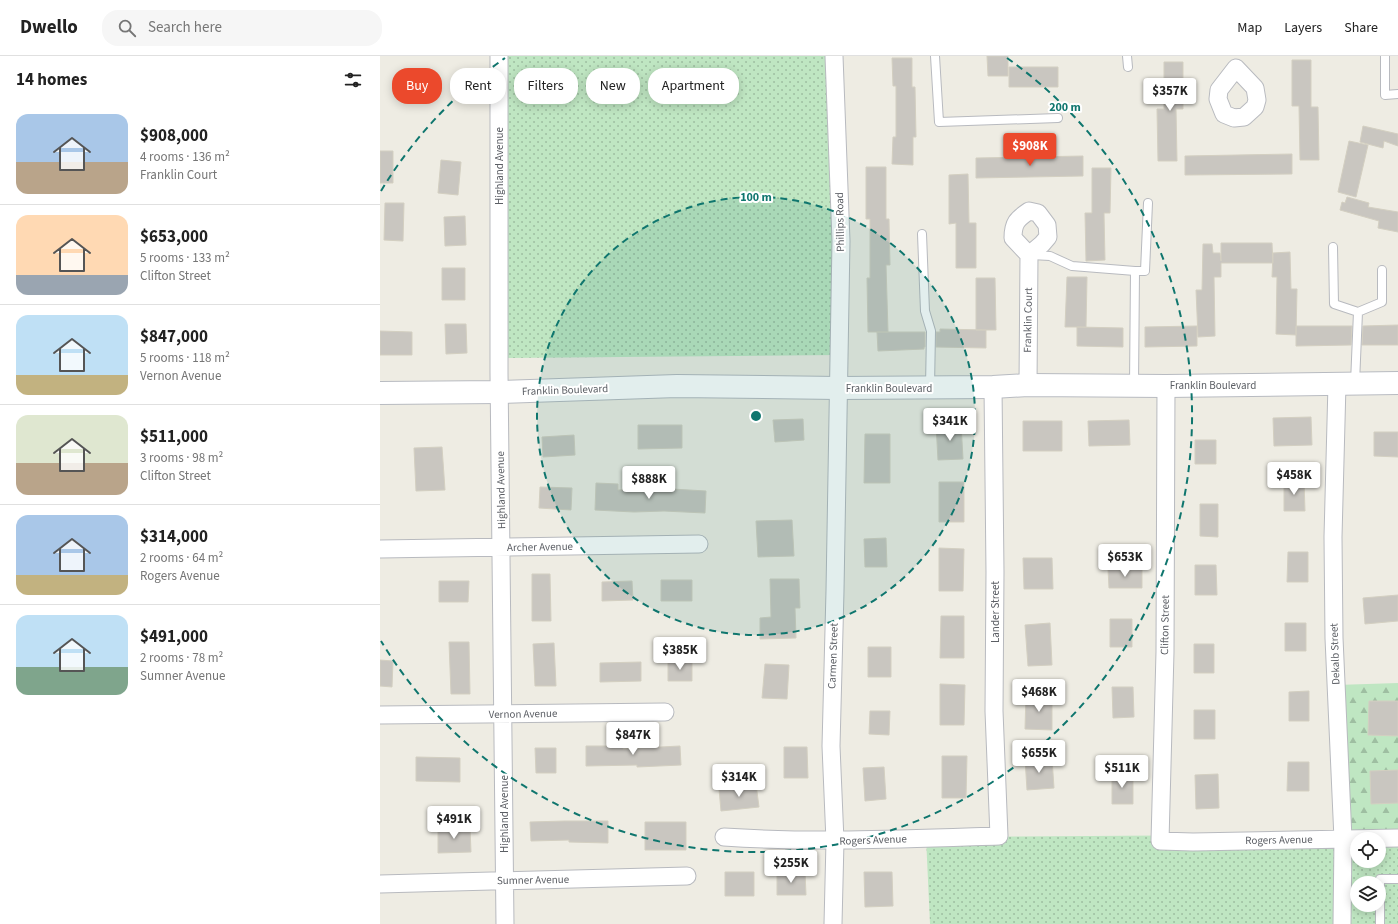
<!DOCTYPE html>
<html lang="en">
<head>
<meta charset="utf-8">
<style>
  :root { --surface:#fff; --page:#f6f6f6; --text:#222; --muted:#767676; --line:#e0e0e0; --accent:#eb492c }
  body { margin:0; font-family:"Source Sans 3",sans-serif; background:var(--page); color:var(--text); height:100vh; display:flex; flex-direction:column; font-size:15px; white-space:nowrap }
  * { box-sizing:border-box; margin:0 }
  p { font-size:13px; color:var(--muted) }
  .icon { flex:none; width:22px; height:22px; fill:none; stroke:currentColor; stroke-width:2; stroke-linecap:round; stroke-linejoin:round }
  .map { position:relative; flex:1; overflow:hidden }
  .details { display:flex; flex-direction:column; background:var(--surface); width:380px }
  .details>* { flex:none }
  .banner { position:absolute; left:12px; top:12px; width:380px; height:36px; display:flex; gap:8px }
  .fabs { position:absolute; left:970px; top:776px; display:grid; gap:8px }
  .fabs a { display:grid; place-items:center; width:36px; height:36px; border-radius:50%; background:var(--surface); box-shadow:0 2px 10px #0003; font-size:20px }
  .price { position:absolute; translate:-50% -34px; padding:0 9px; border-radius:4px; background:#fff; color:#222; font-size:13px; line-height:26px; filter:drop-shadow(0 1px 2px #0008) }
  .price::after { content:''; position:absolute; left:50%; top:24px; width:12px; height:9px; margin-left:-6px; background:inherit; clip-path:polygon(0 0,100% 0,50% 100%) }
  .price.selected { background:var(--accent); color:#fff }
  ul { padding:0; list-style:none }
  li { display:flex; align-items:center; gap:12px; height:100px; padding:0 16px }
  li+li { border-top:1px solid var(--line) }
  li span { display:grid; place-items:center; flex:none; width:112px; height:80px; border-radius:12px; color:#555 }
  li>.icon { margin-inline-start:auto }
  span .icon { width:48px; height:48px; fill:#fffc; stroke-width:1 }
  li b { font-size:17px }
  h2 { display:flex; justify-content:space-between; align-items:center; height:48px; padding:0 16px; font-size:17px }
  .pill { padding:0 14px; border-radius:16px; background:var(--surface); box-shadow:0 2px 10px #0003; font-size:14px; line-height:36px }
  .pill.selected { background:var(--accent); color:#fff }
  header { display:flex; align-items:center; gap:24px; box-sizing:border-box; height:56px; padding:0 20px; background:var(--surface); border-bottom:1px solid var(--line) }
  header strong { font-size:19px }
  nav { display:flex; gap:22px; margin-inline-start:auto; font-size:14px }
  .search { width:280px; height:36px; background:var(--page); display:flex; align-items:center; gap:10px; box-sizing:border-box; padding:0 14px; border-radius:16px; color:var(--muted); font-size:15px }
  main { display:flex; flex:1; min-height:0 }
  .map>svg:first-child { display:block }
  .forest { fill:url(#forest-firs) }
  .park { fill:url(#park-dots); fill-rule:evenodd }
  .building { fill:#c9c6c0; stroke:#d3cfc1 }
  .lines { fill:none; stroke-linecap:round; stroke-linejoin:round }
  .lane-casing { stroke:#b8babf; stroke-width:10 }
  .street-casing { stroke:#b8babf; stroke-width:19 }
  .secondary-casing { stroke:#b8bbc1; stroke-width:24 }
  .lane { stroke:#fff; stroke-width:8 }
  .street { stroke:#fff; stroke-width:17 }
  .secondary { stroke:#fff; stroke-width:22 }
  .ring { fill:none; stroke:#0f766e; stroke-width:2; stroke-dasharray:7 5 }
  .labels { text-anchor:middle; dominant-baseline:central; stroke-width:4; stroke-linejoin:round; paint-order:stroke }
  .street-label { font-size:11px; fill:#5b5e64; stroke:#fff }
  .centre { fill:#0f766e; stroke:#fff; stroke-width:2 }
  .ring-label { font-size:12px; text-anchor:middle; font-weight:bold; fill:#0f766e; stroke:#fff; stroke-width:4; stroke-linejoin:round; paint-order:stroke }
</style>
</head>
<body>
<header>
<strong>Dwello</strong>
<div class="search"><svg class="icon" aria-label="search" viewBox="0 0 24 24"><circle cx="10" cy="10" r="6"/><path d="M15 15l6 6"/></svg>Search here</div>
<nav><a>Map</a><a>Layers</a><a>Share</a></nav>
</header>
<main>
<section class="details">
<h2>14 homes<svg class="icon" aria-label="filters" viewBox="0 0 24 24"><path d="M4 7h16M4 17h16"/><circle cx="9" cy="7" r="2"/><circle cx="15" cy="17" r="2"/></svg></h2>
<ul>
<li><span style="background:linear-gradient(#a9c7e8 60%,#b9a48a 0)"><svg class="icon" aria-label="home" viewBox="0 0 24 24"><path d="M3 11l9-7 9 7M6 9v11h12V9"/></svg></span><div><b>$908,000</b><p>4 rooms · 136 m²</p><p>Franklin Court</p></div></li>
<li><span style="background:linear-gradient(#ffd9b3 75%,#9aa5b1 0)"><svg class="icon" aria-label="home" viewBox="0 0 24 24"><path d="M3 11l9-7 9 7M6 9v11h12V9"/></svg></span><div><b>$653,000</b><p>5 rooms · 133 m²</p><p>Clifton Street</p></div></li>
<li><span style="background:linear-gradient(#bfe0f5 75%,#c2b280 0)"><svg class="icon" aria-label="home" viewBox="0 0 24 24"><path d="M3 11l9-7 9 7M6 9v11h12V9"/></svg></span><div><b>$847,000</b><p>5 rooms · 118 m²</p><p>Vernon Avenue</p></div></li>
<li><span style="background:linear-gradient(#dfe7d0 60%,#b9a48a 0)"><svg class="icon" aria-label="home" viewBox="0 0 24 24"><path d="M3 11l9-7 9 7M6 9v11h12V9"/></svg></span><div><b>$511,000</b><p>3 rooms · 98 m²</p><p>Clifton Street</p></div></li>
<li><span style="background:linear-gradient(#a9c7e8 75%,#c2b280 0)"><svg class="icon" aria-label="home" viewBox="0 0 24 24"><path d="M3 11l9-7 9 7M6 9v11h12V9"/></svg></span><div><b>$314,000</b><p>2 rooms · 64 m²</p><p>Rogers Avenue</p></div></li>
<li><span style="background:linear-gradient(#bfe0f5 65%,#7fa58c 0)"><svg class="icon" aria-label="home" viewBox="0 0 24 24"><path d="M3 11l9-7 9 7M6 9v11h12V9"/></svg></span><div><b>$491,000</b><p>2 rooms · 78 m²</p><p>Sumner Avenue</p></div></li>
</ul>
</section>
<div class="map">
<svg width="1018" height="868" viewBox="0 0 1018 868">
  <defs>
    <pattern id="forest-firs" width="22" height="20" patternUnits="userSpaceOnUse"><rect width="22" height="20" fill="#bfe6c2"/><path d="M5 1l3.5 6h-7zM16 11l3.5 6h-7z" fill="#9ebea1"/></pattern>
    <pattern id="park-dots" width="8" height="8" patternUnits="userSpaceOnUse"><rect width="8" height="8" fill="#bfe6c2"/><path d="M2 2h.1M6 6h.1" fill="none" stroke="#9ebea1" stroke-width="1.8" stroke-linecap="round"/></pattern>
  </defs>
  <rect width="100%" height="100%" fill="#eeece3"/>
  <path class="forest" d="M 1018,627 L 1018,778 L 954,778 L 956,629 Z"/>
  <path class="park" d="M 120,0 L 459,0 L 457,299 L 124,302 Z
    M 1018,778 L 1018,868 L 550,868 L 546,781 ZM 977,783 L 999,783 L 999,805 L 977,805 ZM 977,827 L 999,827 L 999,849 L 977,849 Z"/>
  <path class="building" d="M 607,0 L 628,0 L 628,20 L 608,20 Z
    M 512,2 L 532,2 L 532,31 L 535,31 L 536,81 L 533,81 L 533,109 L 512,108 L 513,81 L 516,81 L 516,30 L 513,30 Z
    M 912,4 L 931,4 L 931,51 L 938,51 L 939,104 L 920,104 L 919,50 L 912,50 Z
    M 784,6 L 803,6 L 803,53 L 796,53 L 797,105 L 778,105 L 777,53 L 784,53 Z
    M 629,11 L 678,11 L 678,31 L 629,31 Z
    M 983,70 L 1018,78 L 1018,90 L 1004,85 L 1003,92 L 980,86 Z
    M 969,85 L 988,89 L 976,141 L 958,136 Z
    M 0,95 L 13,95 L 13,127 L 0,127 Z
    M 912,98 L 912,118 L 805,119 L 805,100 Z
    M 703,100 L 703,120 L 596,122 L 596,102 Z
    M 61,104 L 81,106 L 78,139 L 58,137 Z
    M 486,111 L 506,111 L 506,163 L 509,163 L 510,209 L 506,209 L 508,276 L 488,276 L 487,222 L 490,222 L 490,163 L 486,163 Z
    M 712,112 L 731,112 L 730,157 L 724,157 L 725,204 L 706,205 L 705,157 L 712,157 Z
    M 588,118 L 589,167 L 596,167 L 596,212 L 576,212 L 576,167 L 569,168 L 569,119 Z
    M 967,141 L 989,147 L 988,151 L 1018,156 L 1018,176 L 998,172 L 999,165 L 960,154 L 962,146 L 965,147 Z
    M 5,147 L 24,147 L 23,185 L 4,184 Z
    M 85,160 L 86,189 L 65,190 L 64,161 Z
    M 841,187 L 892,187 L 893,207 L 841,207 L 841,221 L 834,221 L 835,280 L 818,281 L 816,234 L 822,234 L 823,188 L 832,188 L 833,197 L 840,197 L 841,205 Z
    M 910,196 L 911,233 L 917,233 L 916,279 L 896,278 L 897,221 L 892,221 L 893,197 Z
    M 62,212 L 85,212 L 85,244 L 62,244 Z
    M 687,221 L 707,221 L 706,271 L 685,271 Z
    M 596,222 L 615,222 L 616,274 L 596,274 Z
    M 65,268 L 86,268 L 87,297 L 66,298 Z
    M 1018,269 L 1018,289 L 982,289 L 983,270 Z
    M 817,270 L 817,290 L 765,291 L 765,271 Z
    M 916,270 L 972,270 L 971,289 L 916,290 Z
    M 697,271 L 743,272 L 743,291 L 697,290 Z
    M 560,273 L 606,274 L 606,292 L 556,291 L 556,276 L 560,276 Z
    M 0,275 L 32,276 L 32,299 L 0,299 Z
    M 497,276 L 545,276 L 545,291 L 544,291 L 544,293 L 498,295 Z
    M 931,361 L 932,389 L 894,390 L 893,362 Z
    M 423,363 L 424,384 L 395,386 L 393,364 Z
    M 749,364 L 750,389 L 709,390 L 708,365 Z
    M 643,365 L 682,365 L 682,395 L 643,395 Z
    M 581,367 L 583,403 L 558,404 L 556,368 Z
    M 258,369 L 302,369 L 302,392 L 258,393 Z
    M 994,376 L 1018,376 L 1018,401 L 994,400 Z
    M 485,378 L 510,378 L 510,427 L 484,427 Z
    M 194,379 L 195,399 L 163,401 L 162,381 Z
    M 815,384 L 836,384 L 836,408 L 815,408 Z
    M 62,391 L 65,434 L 36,435 L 34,392 Z
    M 904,425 L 924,425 L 925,455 L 904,455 Z
    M 559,426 L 584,426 L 584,466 L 559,466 Z
    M 216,427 L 238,428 L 238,434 L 292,433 L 326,435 L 325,457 L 284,455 L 254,456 L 215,454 Z
    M 160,431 L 192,432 L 191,454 L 159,452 Z
    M 820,448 L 838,448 L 838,481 L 820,480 Z
    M 412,464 L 414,500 L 378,501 L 376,465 Z
    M 506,482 L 507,511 L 485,511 L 484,483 Z
    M 559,492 L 584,493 L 583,535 L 559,535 Z
    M 908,496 L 928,496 L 928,526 L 907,526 Z
    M 643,502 L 672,502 L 673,533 L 644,533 Z
    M 815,509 L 836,509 L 837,539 L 815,539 Z
    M 728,513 L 762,513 L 762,532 L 729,532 Z
    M 152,518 L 170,518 L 171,565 L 152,565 Z
    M 390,523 L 419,523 L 420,552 L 415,552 L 416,582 L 380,583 L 380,562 L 391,561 Z
    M 281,524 L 312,524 L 312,545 L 281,545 Z
    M 59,525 L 89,525 L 88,546 L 59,546 Z
    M 252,525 L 253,544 L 222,545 L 222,526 Z
    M 1018,539 L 1018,565 L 985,568 L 983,542 Z
    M 561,560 L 584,560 L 584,602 L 560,602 Z
    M 730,563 L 752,563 L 752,591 L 730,591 Z
    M 670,567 L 672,609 L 648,610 L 645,569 Z
    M 905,567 L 926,567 L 926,595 L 905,595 Z
    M 69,586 L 89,586 L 90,638 L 71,638 Z
    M 174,587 L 176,630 L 155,630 L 153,588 Z
    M 814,588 L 834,588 L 834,617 L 814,617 Z
    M 488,591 L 511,591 L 511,621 L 488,621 Z
    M 0,604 L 13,605 L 12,631 L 0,630 Z
    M 288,605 L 312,605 L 312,625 L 288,625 Z
    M 261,606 L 261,625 L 220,626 L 220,607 Z
    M 385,608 L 409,609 L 407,643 L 382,642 Z
    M 560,628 L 585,629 L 584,669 L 560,669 Z
    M 732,631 L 753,631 L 754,661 L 733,662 Z
    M 929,635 L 929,665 L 909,665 L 909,636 Z
    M 646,639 L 672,640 L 672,674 L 645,673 Z
    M 989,645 L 1018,645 L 1018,680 L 988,679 Z
    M 814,654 L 835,654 L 835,683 L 814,683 Z
    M 490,655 L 510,655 L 509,679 L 489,678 Z
    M 206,690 L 243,690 L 243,693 L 300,690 L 301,709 L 257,711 L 257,709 L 206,710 Z
    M 404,691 L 427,691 L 428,722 L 404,722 Z
    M 155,692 L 176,692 L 176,717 L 156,717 Z
    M 562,700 L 587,700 L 586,742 L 562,742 Z
    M 36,701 L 80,702 L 80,726 L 36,725 Z
    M 672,702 L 674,732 L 647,734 L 645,703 Z
    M 908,706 L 929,706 L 929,735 L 907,735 Z
    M 504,711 L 506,743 L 485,745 L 483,712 Z
    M 1018,714 L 1018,747 L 991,748 L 990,715 Z
    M 732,717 L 753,718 L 753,748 L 732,748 Z
    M 838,718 L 839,752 L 816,753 L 815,719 Z
    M 376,728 L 379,751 L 341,755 L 339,733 Z
    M 185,765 L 228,765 L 228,787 L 189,786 L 189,784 L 151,785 L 150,766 Z
    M 265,766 L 306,766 L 306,794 L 265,794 Z
    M 58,772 L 90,772 L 91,796 L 58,797 Z
    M 345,816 L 374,816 L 374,840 L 345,840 Z
    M 397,816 L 425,816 L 426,839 L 397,839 Z
    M 484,816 L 512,816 L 513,850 L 485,851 Z"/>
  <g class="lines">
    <g class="lane-casing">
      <path id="lane" d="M 555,0 L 559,66 L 678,62
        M 747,0 L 748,11
        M 1005,0 L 1005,39 L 1018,38
        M 542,178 L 545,255 L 551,275 L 550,331
        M 953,191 L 954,248 L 978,256 L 975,327
        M 651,199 L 670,200 L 692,210 L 755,215 L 754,329
        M 755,215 L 765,215 L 768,147
        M 978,256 L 1002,246 L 1002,214
        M 1000,868 L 1000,823 L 1018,823"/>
    </g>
    <g class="street-casing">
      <path id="street" d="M 119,0 L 119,317 L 125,868
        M 856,12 L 875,32 L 877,44 L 875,51 L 864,61 L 854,62 L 844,58 L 838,43 L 839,34 Z
        M 649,155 L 658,157 L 667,169 L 668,181 L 662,188 L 649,199 L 633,182 C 633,167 637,163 649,155 Z
        M 957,328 L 953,481 L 954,582 L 963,783 L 962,868
        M 648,329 L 649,199
        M 786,330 L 785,596 L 780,785 L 813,786 L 1018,782
        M 0,493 L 319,488
        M 0,659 L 285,656
        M 344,781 C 436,787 527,783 619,780 L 614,655 L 615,516 L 613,331
        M 0,828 L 307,820
        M 453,868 L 455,785 L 451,690 L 455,535 L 461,185 L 454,0"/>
    </g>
    <g class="secondary-casing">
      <path id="secondary" d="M 0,337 L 120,336 L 297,330 L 458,332 L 613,331 L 648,329 L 786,330 L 1018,327"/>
    </g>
    <use href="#lane" class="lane"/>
    <use href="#street" class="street"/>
    <use href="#secondary" class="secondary"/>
  </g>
  <circle cx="376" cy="360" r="219" fill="#0f766e" fill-opacity=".12"/>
  <g class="ring">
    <circle cx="376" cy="360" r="219"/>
    <path d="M1 135A437 437 0 0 1 125 2M627 2A437 437 0 1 1 1 585"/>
  </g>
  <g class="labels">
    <g class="street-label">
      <text transform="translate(119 110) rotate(-90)">Highland Avenue</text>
      <text transform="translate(460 166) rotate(-91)">Phillips Road</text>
      <text transform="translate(648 264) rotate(-89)">Franklin Court</text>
      <text x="833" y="329">Franklin Boulevard</text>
      <text x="509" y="332">Franklin Boulevard</text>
      <text transform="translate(185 334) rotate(-2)">Franklin Boulevard</text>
      <text transform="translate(121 434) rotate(-91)">Highland Avenue</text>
      <text transform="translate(160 491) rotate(-1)">Archer Avenue</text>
      <text transform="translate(615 556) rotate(-90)">Lander Street</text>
      <text transform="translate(785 569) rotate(-89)">Clifton Street</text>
      <text transform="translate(955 598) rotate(-92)">Dekalb Street</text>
      <text transform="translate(453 600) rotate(-88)">Carmen Street</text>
      <text transform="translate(143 658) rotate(-1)">Vernon Avenue</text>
      <text transform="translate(124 758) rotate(-90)">Highland Avenue</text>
      <text transform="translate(493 784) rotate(-2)">Rogers Avenue</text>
      <text transform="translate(899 784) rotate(-1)">Rogers Avenue</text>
      <text transform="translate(153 824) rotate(-1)">Sumner Avenue</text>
    </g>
  </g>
  <circle cx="376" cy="360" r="6" class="centre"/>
  <g class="ring-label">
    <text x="685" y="55">200 m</text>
    <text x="376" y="145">100 m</text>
  </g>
</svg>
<div class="fabs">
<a><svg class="icon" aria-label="locate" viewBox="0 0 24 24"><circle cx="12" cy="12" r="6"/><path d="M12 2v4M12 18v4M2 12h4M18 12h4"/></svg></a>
<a><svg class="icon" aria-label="layers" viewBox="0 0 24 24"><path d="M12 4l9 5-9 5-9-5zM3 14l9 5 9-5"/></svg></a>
</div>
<b class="price" style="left:790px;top:56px">$357K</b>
<b class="price selected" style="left:650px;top:111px">$908K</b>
<b class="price" style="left:570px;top:386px">$341K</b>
<b class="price" style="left:914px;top:440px">$458K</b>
<b class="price" style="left:269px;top:444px">$888K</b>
<b class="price" style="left:745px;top:522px">$653K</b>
<b class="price" style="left:300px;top:615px">$385K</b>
<b class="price" style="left:659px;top:657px">$468K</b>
<b class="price" style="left:253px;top:700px">$847K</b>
<b class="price" style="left:659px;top:718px">$655K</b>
<b class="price" style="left:742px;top:733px">$511K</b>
<b class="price" style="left:359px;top:742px">$314K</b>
<b class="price" style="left:74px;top:784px">$491K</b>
<b class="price" style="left:411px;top:828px">$255K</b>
<div class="banner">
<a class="pill selected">Buy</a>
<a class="pill">Rent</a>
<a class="pill">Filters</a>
<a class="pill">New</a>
<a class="pill">Apartment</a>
</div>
</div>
</main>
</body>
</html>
